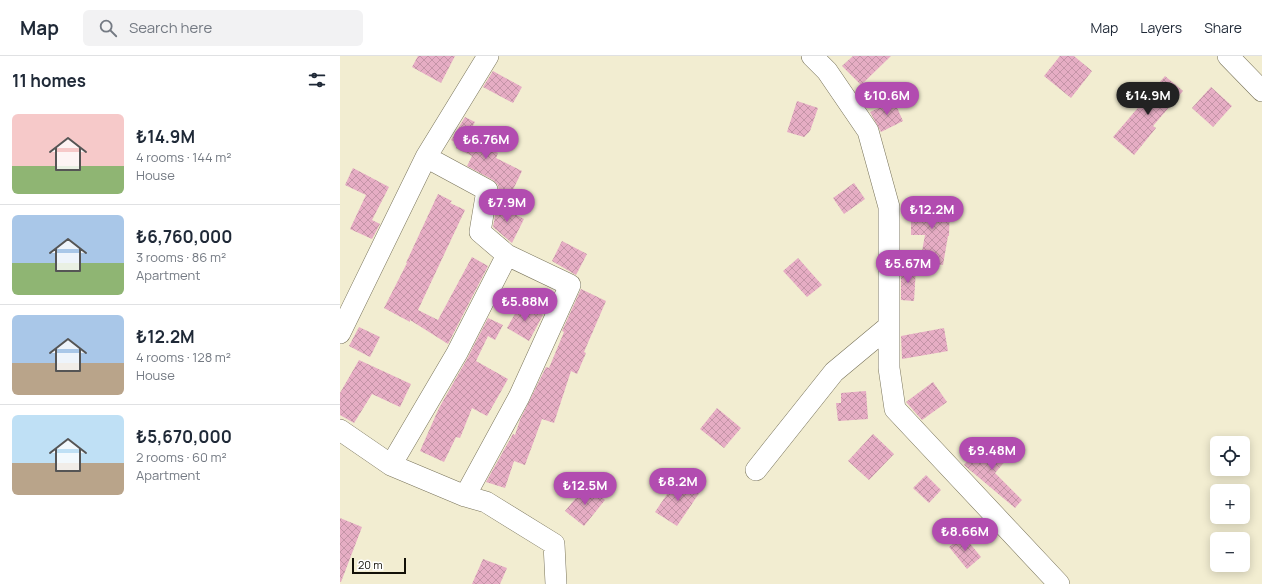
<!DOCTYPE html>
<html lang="en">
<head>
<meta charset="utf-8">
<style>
  :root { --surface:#fff; --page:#f2f2f3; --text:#1f2937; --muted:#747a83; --line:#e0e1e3; --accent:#b24cb0 }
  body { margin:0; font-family:Manrope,sans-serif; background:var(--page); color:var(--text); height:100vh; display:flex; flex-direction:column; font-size:15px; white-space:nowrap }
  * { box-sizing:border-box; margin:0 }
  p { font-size:13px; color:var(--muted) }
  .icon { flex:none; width:22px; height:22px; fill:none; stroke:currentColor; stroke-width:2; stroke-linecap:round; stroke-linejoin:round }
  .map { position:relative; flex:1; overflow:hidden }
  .side { display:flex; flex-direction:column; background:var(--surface); width:340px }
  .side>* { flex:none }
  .tools { position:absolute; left:870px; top:380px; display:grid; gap:8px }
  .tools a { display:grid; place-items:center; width:40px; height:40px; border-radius:6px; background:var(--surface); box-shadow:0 2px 10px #0003; font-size:20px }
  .scale { position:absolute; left:12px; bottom:10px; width:54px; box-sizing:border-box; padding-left:4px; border:2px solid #121007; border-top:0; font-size:11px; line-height:14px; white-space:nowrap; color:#121007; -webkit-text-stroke:3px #fff; paint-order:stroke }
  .price { position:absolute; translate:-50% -34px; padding:0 9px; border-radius:14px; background:var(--accent); color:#fff; font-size:13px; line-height:26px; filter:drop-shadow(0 1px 2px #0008) }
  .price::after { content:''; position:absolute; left:50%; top:24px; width:12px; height:9px; margin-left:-6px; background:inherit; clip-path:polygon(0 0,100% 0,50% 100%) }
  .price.on { background:#222; color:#fff }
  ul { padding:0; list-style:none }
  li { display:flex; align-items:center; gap:12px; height:100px; padding:0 12px }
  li+li { border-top:1px solid var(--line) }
  li span { display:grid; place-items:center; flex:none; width:112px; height:80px; border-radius:6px; color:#555 }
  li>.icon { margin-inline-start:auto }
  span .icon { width:48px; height:48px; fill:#fffc; stroke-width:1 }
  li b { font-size:17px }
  h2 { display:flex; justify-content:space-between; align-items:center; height:48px; padding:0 12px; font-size:17px }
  header { display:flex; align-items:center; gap:24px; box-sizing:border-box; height:56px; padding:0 20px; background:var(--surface); border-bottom:1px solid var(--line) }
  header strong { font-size:19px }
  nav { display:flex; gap:22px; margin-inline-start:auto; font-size:14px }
  .search { width:280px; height:36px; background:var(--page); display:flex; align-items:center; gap:10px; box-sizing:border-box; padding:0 14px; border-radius:6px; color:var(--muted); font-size:15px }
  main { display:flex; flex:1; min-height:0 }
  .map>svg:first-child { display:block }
  .building { fill:url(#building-cross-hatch) }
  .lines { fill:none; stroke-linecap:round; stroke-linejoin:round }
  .minor-casing { stroke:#78735a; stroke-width:22 }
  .minor { stroke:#fff; stroke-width:21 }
</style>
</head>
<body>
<header>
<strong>Map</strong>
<div class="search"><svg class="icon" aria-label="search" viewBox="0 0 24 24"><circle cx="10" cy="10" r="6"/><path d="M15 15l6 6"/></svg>Search here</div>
<nav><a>Map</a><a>Layers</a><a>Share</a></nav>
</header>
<main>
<section class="side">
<h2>11 homes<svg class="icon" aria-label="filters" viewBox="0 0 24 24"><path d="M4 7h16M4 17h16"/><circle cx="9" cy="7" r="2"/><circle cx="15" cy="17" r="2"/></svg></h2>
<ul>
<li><span style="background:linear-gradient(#f6c9c9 65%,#8fb573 0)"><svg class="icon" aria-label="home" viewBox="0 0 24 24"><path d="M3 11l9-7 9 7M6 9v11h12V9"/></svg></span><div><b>₺14.9M</b><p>4 rooms · 144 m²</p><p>House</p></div></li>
<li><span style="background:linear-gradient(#a9c7e8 60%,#8fb573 0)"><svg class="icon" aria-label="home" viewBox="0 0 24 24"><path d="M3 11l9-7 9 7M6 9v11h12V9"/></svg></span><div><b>₺6,760,000</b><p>3 rooms · 86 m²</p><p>Apartment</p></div></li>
<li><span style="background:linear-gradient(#a9c7e8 60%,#b9a48a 0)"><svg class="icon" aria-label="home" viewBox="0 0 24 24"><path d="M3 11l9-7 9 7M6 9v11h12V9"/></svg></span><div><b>₺12.2M</b><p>4 rooms · 128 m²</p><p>House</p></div></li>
<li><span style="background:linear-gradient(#bfe0f5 60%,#b9a48a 0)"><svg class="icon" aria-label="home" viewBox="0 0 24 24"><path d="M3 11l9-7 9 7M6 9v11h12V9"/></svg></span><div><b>₺5,670,000</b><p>2 rooms · 60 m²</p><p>Apartment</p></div></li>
</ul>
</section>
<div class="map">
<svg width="922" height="528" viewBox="0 0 922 528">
  <defs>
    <pattern id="building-cross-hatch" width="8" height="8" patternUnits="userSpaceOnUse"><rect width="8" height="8" fill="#e6adc4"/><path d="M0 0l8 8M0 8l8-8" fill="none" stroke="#c494a7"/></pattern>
  </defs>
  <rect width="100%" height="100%" fill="#f2edd1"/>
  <path class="building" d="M 78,0 L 115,0 L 101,27 L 72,11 Z
    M 513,0 L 551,0 L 521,29 L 502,10 Z
    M 720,0 L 734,0 L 752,15 L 731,42 L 704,20 Z
    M 153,15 L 182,31 L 173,47 L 143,31 Z
    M 825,20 L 843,35 L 813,70 L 816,72 L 794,99 L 773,81 Z
    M 871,31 L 892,50 L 873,71 L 852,52 Z
    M 457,45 L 478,52 L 470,75 L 464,81 L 447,76 Z
    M 554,45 L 563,65 L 541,76 L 530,56 Z
    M 125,61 L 135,66 L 126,82 L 158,97 L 156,102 L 182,115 L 169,142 L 159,137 L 158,129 L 153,124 L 127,110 L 132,100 L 116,92 L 118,88 L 111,84 Z
    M 13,112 L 49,131 L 32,164 L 40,168 L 32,183 L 10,173 L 26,139 L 5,129 Z
    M 514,127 L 525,143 L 504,158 L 493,142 Z
    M 98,138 L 112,145 L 110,147 L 125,154 L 78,254 L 98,264 L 132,201 L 148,210 L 108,288 L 70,264 L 70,266 L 44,252 L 67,207 L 66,207 Z
    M 571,148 L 610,148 L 609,180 L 608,180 L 603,209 L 580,206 L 585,179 L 571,179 Z
    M 157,149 L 184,163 L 172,187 L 153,171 Z
    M 222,185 L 247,198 L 236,219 L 212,205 Z
    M 458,202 L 482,229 L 467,241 L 443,215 Z
    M 561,212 L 576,212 L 574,245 L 561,244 Z
    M 241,233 L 266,245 L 244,296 L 246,297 L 237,318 L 231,315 L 214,367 L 202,363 L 185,409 L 174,405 L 165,432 L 146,426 L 173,378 L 175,379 L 180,364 L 206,311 L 209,312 L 224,276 L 222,275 Z
    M 181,247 L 203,259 L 189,285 L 167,272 Z
    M 148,262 L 163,269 L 155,284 L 148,280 L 136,305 L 168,323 L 147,360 L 132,352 L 120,382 L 116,381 L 104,406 L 80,395 L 99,352 L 127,303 Z
    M 19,271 L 40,281 L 30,301 L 9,290 Z
    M 604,272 L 608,295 L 562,303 L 561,280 Z
    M 19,304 L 71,328 L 60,351 L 32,338 L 14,367 L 0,359 L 0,337 Z
    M 593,326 L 607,346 L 582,364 L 566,346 Z
    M 526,335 L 528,363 L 498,365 L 496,347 L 501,347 L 501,337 Z
    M 377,352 L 401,372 L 384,392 L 360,373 Z
    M 533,378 L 554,398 L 529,424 L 508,405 Z
    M 645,384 L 667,403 L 655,417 L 682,444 L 675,452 L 624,409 Z
    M 586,419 L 601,434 L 589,447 L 573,432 Z
    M 338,422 L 360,436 L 337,470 L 315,456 Z
    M 247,429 L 265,444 L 244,470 L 225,455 Z
    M 0,462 L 22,471 L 1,526 L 0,526 Z
    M 623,479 L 641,501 L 627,513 L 609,491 Z
    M 143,503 L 167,512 L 160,528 L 132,528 Z"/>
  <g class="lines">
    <g class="minor-casing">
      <path id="minor" d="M 472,0 L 487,15 L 528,75 L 549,151 L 549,312 L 555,353 L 719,528
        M 888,0 L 922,35
        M 86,101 L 147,134 L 140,176 L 167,199
        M 0,277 L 86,101 L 148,0
        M 0,374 L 51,409 L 125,440 L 146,446 L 214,488 L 216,528
        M 51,409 L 117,297 L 167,199 L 230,229 L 179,341 L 125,440
        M 416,414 L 494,316 L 548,271"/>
    </g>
    <use href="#minor" class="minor"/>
  </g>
</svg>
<div class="tools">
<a><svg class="icon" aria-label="locate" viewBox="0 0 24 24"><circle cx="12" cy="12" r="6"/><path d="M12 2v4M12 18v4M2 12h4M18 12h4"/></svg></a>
<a>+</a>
<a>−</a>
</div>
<div class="scale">20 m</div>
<b class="price" style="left:547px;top:60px">₺10.6M</b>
<b class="price on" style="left:808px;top:60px">₺14.9M</b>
<b class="price" style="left:146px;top:104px">₺6.76M</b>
<b class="price" style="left:167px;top:167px">₺7.9M</b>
<b class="price" style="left:592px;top:174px">₺12.2M</b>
<b class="price" style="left:568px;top:228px">₺5.67M</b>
<b class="price" style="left:185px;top:266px">₺5.88M</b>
<b class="price" style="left:652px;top:415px">₺9.48M</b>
<b class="price" style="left:338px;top:446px">₺8.2M</b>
<b class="price" style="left:245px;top:450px">₺12.5M</b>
<b class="price" style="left:625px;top:496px">₺8.66M</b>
</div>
</main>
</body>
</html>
